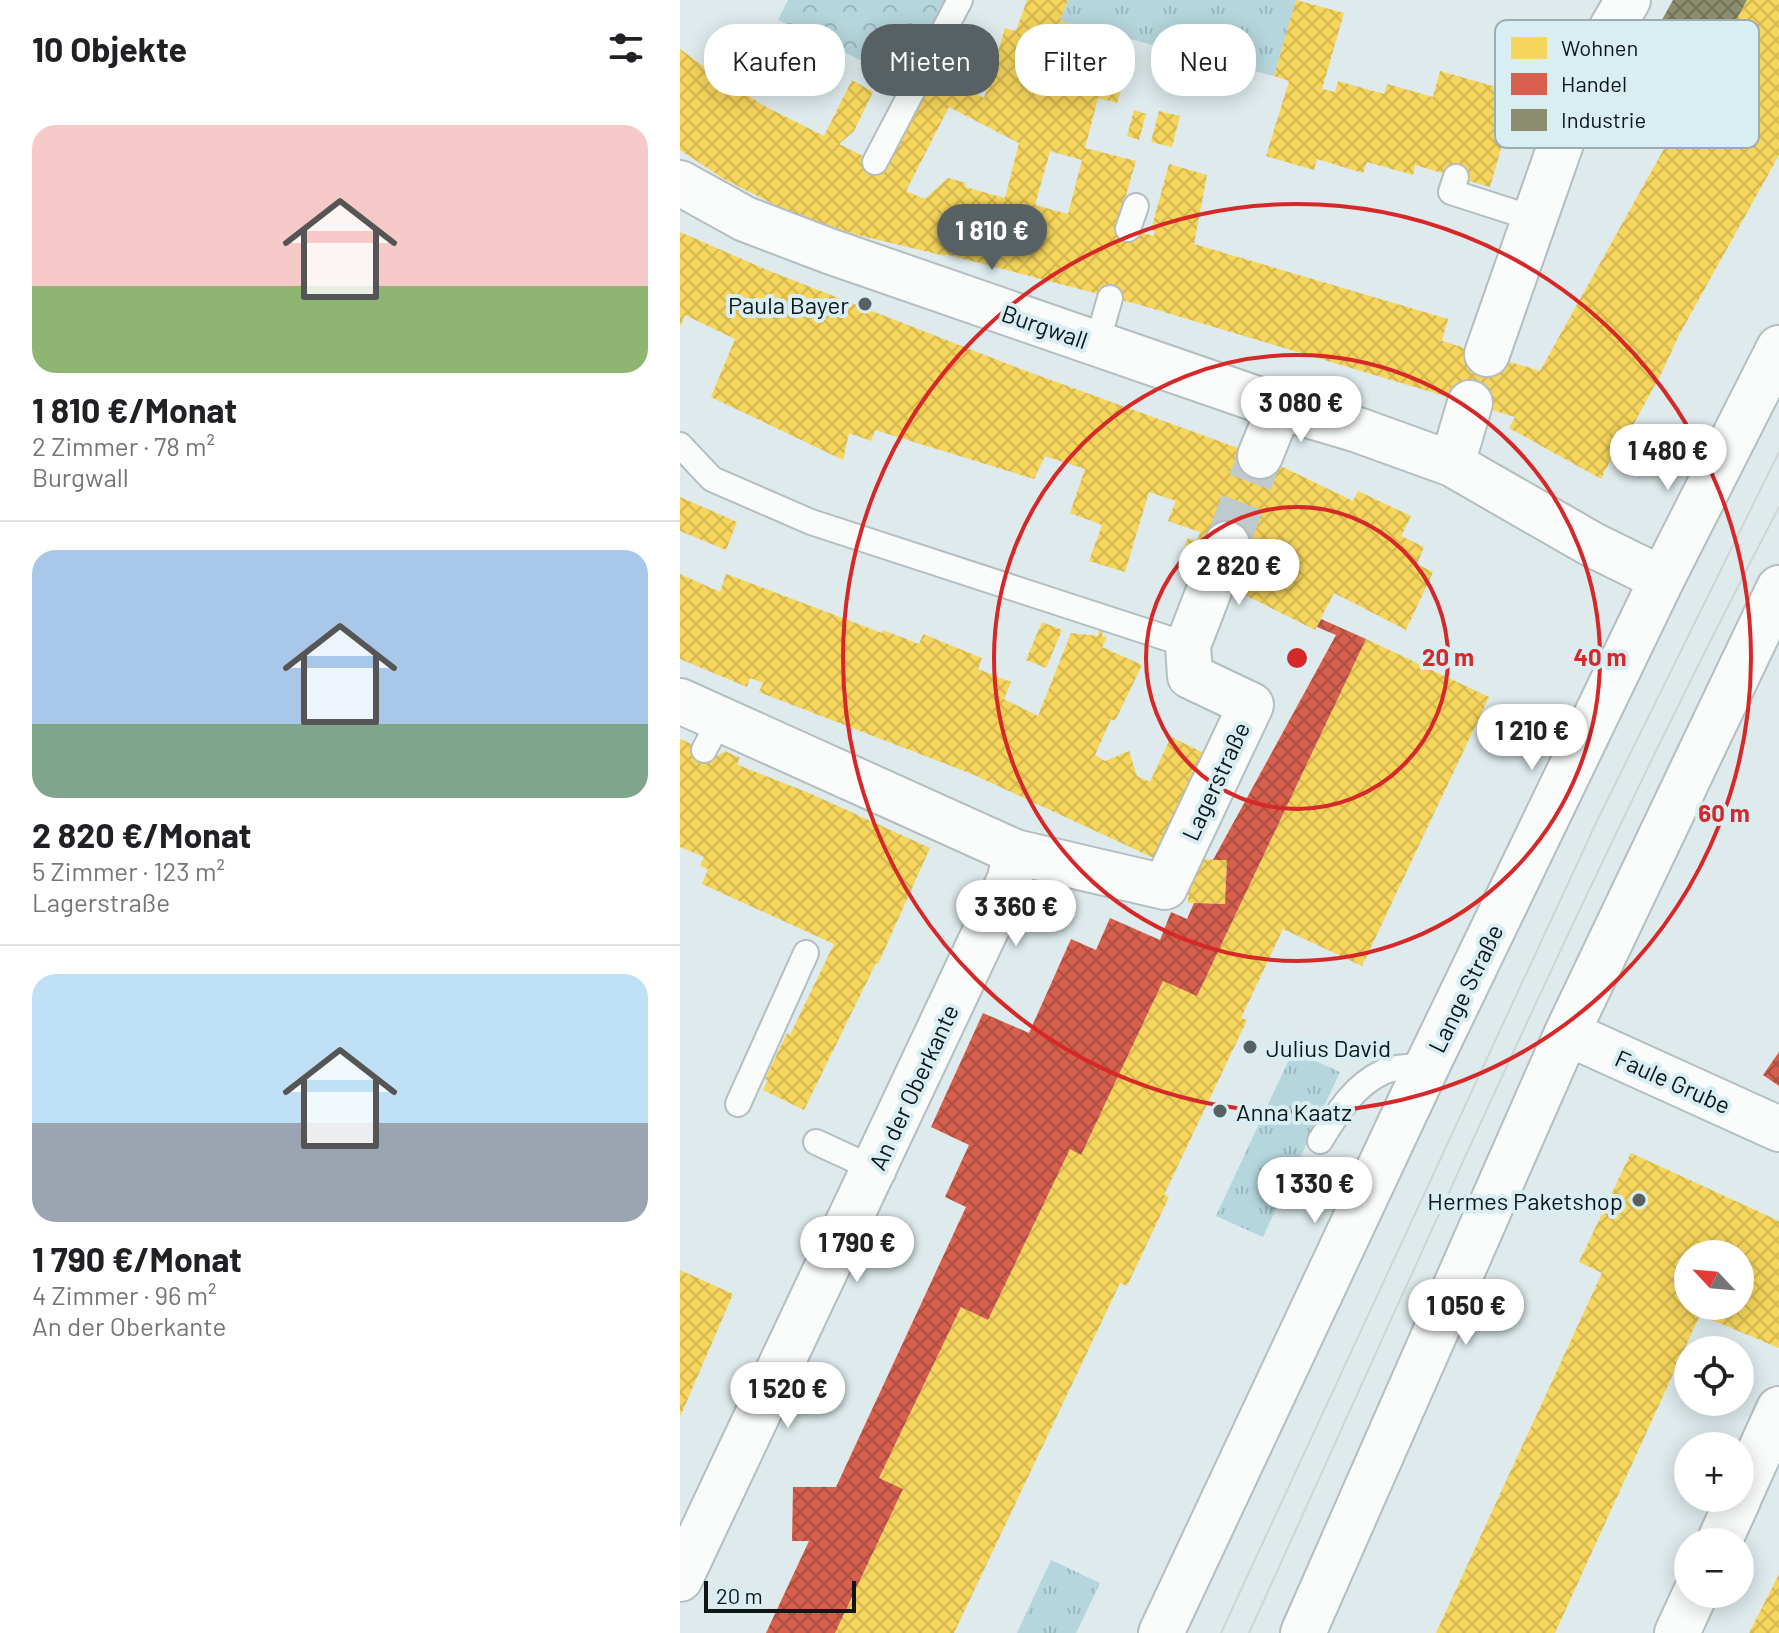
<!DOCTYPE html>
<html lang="de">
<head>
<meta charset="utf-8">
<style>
  :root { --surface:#fff; --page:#f2f2f2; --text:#202124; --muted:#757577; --line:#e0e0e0; --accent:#576062 }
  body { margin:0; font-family:Barlow,sans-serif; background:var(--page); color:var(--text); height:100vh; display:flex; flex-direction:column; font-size:30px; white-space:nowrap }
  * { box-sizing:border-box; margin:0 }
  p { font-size:26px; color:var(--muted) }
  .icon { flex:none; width:44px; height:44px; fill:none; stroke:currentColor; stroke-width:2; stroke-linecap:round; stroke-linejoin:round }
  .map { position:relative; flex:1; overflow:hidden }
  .drawer { display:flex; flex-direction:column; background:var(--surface); width:680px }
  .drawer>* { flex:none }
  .banner { position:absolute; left:24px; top:24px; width:760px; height:72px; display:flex; gap:16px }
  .needle { width:52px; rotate:296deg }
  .tools { position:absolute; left:994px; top:1240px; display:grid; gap:16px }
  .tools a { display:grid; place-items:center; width:80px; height:80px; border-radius:50%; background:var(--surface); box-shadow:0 4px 20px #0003; font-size:40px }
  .scale { position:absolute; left:24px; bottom:20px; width:152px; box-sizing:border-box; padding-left:8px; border:4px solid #0e1618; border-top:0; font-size:22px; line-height:28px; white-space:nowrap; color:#0e1618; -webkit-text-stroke:6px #d8eef2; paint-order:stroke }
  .price { position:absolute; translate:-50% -68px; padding:0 18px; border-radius:28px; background:#fff; color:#222; font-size:26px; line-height:52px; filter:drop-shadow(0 2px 4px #0008) }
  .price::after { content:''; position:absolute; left:50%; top:48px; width:24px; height:18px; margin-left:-12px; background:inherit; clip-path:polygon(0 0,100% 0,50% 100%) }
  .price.on { background:var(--accent); color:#fff }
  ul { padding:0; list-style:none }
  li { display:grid; align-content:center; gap:16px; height:424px; padding:0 32px }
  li+li { border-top:2px solid var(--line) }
  li span { display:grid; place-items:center; height:248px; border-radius:24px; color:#555 }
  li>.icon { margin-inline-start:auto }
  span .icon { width:144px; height:144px; fill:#fffc; stroke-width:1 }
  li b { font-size:34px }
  h2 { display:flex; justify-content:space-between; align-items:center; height:96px; padding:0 32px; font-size:34px }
  .tag { padding:0 28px; border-radius:32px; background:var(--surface); box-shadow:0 4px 20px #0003; font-size:28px; line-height:72px }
  .tag.on { background:var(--accent); color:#fff }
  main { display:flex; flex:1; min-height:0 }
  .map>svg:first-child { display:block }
  .grass { fill:url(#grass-tufts) }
  .forest { fill:url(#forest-crowns) }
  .homes { fill:url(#homes-cross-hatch); fill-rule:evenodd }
  .shops { fill:url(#shops-cross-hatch) }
  .industry { fill:url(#industry-cross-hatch) }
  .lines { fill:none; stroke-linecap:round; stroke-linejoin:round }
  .street-tunnel { stroke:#bfcacc; stroke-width:44; stroke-dasharray:44 22; stroke-linecap:butt }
  .lane-casing { stroke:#b4bdbf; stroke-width:28 }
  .street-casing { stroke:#b4bdbf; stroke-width:48 }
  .lane { stroke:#fafcfc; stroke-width:24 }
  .street { stroke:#fafcfc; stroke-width:44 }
  .tram { stroke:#d0d4d4; stroke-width:2 }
  .ring { fill:none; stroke:#d62828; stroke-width:4 }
  .poi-dot { fill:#576062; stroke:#d8eef2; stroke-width:3 }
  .labels { text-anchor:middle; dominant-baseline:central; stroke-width:8; stroke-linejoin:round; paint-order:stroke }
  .poi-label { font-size:24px; fill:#0e1618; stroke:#d8eef2; text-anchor:end }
  .street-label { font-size:24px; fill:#0e1618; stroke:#d8eef2 }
  .key { fill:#d8eef2; stroke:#9badb1; stroke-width:2 }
  .key-label { font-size:22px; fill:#0e1618 }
  .centre { fill:#d62828; stroke:#d8eef2; stroke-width:4 }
  .ring-label { font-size:24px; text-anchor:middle; font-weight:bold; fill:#d62828; stroke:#d8eef2; stroke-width:8; stroke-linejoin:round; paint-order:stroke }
</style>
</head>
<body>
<main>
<section class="drawer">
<h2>10 Objekte<svg class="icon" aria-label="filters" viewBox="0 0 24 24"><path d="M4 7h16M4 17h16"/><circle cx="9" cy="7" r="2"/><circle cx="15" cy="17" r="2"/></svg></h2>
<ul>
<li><span style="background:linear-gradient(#f6c9c9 65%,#8fb573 0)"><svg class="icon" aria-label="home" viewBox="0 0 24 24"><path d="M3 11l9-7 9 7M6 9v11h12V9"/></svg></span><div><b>1 810 €/Monat</b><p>2 Zimmer · 78 m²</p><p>Burgwall</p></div></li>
<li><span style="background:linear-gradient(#a9c7e8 70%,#7fa58c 0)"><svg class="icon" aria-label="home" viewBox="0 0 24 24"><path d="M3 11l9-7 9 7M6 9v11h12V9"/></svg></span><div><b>2 820 €/Monat</b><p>5 Zimmer · 123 m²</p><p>Lagerstraße</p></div></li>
<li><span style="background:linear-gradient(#bfe0f5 60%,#9aa5b1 0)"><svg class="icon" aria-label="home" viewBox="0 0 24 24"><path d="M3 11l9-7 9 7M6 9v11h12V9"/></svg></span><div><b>1 790 €/Monat</b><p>4 Zimmer · 96 m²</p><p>An der Oberkante</p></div></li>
</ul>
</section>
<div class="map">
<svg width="1099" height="1633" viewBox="0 0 1099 1633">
  <defs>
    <pattern id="grass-tufts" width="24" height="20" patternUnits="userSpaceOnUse" patternTransform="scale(2)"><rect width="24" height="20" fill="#b5d6dc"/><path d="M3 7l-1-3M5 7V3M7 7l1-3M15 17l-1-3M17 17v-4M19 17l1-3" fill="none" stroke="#9ab7bc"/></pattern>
    <pattern id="forest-crowns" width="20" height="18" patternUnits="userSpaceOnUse" patternTransform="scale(2)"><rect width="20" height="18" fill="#b5d6dc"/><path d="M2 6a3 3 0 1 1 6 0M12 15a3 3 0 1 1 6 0" fill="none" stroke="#9ab7bc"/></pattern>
    <pattern id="homes-cross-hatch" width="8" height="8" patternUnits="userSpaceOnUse" patternTransform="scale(2)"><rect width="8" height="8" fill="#f6d55c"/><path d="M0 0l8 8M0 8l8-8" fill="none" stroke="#d2b64f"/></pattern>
    <pattern id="shops-cross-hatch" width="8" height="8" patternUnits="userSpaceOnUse" patternTransform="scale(2)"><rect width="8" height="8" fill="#d6604d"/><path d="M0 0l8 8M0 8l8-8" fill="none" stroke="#ac4e3f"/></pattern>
    <pattern id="industry-cross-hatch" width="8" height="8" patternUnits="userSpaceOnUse" patternTransform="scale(2)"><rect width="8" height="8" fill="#8c8c6e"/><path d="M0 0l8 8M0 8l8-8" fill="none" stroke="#717159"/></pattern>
  </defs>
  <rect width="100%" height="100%" fill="#deeaec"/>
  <path class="grass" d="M 388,0 L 616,0 L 594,76 L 380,21 Z
    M 613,1051 L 660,1072 L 583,1237 L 536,1216 Z
    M 371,1560 L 420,1583 L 396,1633 L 337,1633 Z"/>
  <path class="forest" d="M 108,0 L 265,0 L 225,82 L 98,20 Z"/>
  <path class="homes" d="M 347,0 L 388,0 L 380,21 L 435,36 L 427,67 L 446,73 L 437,103 L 418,98 L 405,148 L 456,161 L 437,226 L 474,236 L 475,231 L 471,230 L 489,164 L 527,175 L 514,244 L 768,319 L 762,341 L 860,371 L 1067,0 L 1099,0 L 1099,155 L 999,335 L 983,370 L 938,453 L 935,451 L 921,479 L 829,428 L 835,417 L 457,304 L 265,254 L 265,256 L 174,234 L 107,211 L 44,179 L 0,150 L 0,49 L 35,75 L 88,108 L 144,136 L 172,80 L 193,92 L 174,131 L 159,144 L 201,165 L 241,91 L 249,95 L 260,73 L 304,98 L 325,28 L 336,31 ZM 269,107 L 339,143 L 325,198 L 285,187 L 286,183 L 268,178 L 245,199 L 226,191 ZM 370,151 L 402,160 L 388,214 L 355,205 Z
    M 616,0 L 664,13 L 642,89 L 655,92 L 658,81 L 704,94 L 707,84 L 753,97 L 760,71 L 837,93 L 810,187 L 735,165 L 733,175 L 687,162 L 683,173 L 637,159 L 634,170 L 586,156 L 609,81 L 594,76 Z
    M 454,110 L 466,114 L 459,140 L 447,136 Z
    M 479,111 L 500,116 L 492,147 L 471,142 Z
    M 0,232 L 87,270 L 338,368 L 580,456 L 673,501 L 678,491 L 731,516 L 721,536 L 744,547 L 737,564 L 753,572 L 726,630 L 654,593 L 635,630 L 555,590 L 562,551 L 524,571 L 500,561 L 508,538 L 517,542 L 520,532 L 488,521 L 496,501 L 469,492 L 445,572 L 409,561 L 422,525 L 390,513 L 405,469 L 365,456 L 354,479 L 195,430 L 191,441 L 169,433 L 163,460 L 31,397 L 55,339 L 5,315 L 0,327 Z
    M 0,497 L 57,522 L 46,550 L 0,531 Z
    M 0,574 L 40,592 L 46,574 L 202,633 L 203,630 L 239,644 L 243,634 L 302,658 L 298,669 L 331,682 L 324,699 L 358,716 L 391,633 L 418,636 L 419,629 L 423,630 L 422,636 L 427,637 L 422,647 L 462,665 L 435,721 L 431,719 L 415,755 L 425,761 L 449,751 L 457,776 L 470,782 L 491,737 L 526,754 L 476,859 L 292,774 L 79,692 L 83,683 L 70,678 L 67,687 L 0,659 Z
    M 362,622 L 382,630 L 366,668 L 346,660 Z
    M 686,639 L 809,697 L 682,966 L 603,929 L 561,1018 L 567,1020 L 484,1195 L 489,1197 L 447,1286 L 440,1283 L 274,1633 L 155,1633 L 223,1489 L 199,1478 L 281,1307 L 308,1320 L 390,1149 L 401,1155 L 483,981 L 517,996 Z
    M 0,739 L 37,756 L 45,751 L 60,758 L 57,764 L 63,767 L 129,793 L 250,848 L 198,964 L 196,963 L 124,1110 L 83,1090 L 88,1080 L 85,1079 L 107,1033 L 110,1035 L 154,944 L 22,884 L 28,869 L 20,866 L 24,857 L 0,847 Z
    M 510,859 L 547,860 L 545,904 L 508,903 Z
    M 951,1153 L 1099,1221 L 1099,1348 L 1020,1315 L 875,1633 L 756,1633 L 922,1273 L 899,1262 ZM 1008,1254 L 1060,1254 L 1060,1306 L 1008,1306 Z
    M 0,1270 L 53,1294 L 0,1417 Z
    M 1099,1574 L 1099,1633 L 1069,1633 L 1091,1590 Z"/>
  <path class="shops" d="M 641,619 L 686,639 L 517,996 L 483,981 L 401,1155 L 390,1149 L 308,1320 L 281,1307 L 199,1478 L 223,1489 L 155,1633 L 86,1633 L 129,1541 L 112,1541 L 113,1487 L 156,1487 L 286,1207 L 265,1197 L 289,1145 L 251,1127 L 303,1013 L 349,1033 L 391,939 L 416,950 L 430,918 L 480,940 L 491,912 L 507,919 L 514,903 L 545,904 L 547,860 L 533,860 L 656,635 L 637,627 Z
    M 1099,1052 L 1099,1086 L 1083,1075 Z"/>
  <path class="industry" d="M 993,0 L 1067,0 L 994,133 L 936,102 Z"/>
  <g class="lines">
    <path class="street-tunnel" d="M 547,544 L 580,456"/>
    <g class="lane-casing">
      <path id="lane" d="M 195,162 L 280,0
        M 776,177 L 771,192 L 855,219
        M 448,229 L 456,206
        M 417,344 L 430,298
        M 0,445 L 32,479 L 131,522 L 508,645
        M 24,750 L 40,720
        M 58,1104 L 126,953
        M 640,1141 C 657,1114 673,1086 703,1072 C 715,1066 734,1067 747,1066
        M 136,1142 L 203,1173"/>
    </g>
    <g class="street-casing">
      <path id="street" d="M 0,183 L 65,219 L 149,251 L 600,407 L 678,430 L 772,464 L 913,545 L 982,579
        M 807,354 L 906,72 L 948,0
        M 580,456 L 600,407
        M 772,464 L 790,403
        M 0,701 L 335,852 L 485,887 L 571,705 L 510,676 L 508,645 L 547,544
        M 887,1033 L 1099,1129
        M 1060,1495 L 1099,1409
        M 1039,1542 L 1059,1498
        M 0,1579 L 330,879 L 335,852
        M 481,1633 L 747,1066 L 982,579 L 1099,348
        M 623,1633 L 887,1033 L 1099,588
        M 997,1633 L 1015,1594"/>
    </g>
    <use href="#lane" class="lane"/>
    <use href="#street" class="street"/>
    <path class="tram" d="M 541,1633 L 916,823 L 1099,452
      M 569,1633 C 741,1256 907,875 1099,507"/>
  </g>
  <g class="ring">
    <circle cx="617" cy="658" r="151"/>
    <circle cx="617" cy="658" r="303"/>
    <circle cx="617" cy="658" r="454"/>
  </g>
  <g class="poi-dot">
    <circle cx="185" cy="304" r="8"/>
    <circle cx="570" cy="1047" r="8"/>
    <circle cx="540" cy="1111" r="8"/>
    <circle cx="959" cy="1200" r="8"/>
  </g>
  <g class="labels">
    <g class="poi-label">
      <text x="169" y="304">Paula Bayer</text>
      <text x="586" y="1047" text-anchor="start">Julius David</text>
      <text x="556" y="1111" text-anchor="start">Anna Kaatz</text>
      <text x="943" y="1200">Hermes Paketshop</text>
    </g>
    <g class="street-label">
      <text transform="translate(365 326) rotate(19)">Burgwall</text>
      <text transform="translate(535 781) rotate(-65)">Lagerstraße</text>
      <text transform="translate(785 988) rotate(-64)">Lange Straße</text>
      <text transform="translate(993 1081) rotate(24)">Faule Grube</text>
      <text transform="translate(233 1087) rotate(-65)">An der Oberkante</text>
    </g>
  </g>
  <rect x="815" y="20" width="264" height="128" rx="12" class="key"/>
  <rect x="831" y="37" width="36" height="22" fill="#f6d55c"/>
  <rect x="831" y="73" width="36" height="22" fill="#d6604d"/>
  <rect x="831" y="109" width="36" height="22" fill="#8c8c6e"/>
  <g class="key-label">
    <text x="881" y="56">Wohnen</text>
    <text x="881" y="92">Handel</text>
    <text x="881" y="128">Industrie</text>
  </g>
  <circle cx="617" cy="658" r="12" class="centre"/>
  <g class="ring-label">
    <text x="768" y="666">20 m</text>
    <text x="920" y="666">40 m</text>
    <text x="1044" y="822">60 m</text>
  </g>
</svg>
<div class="tools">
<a><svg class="needle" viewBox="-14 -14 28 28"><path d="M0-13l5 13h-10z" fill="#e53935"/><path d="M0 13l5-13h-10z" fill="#757577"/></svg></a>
<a><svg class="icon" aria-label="locate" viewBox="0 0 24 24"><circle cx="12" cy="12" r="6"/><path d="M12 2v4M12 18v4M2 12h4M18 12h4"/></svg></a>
<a>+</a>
<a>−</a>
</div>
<div class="scale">20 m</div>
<b class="price on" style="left:312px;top:272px">1 810 €</b>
<b class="price" style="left:621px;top:444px">3 080 €</b>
<b class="price" style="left:988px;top:492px">1 480 €</b>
<b class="price" style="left:559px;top:607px">2 820 €</b>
<b class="price" style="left:852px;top:772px">1 210 €</b>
<b class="price" style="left:336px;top:948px">3 360 €</b>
<b class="price" style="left:635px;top:1225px">1 330 €</b>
<b class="price" style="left:177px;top:1284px">1 790 €</b>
<b class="price" style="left:786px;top:1347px">1 050 €</b>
<b class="price" style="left:108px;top:1430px">1 520 €</b>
<div class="banner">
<a class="tag">Kaufen</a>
<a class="tag on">Mieten</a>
<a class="tag">Filter</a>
<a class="tag">Neu</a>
</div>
</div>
</main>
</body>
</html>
